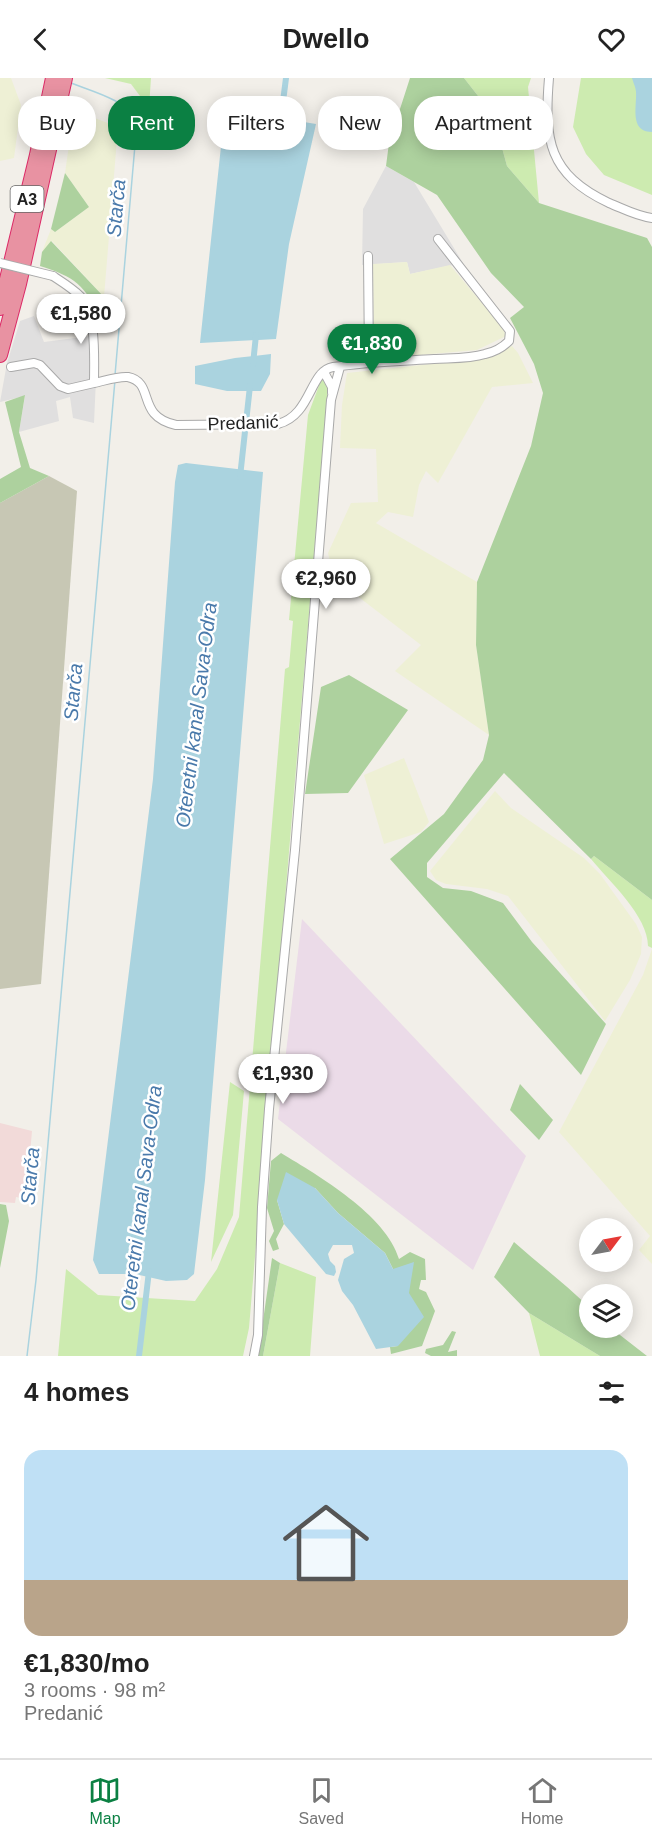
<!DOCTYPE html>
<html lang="en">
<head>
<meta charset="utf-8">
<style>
  :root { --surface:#fff; --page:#f2f2f2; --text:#222; --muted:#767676; --line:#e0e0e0; --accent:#0b8043 }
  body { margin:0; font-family:Arial,sans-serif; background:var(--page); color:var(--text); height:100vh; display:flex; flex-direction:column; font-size:22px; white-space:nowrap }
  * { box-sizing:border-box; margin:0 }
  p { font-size:20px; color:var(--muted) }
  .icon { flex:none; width:33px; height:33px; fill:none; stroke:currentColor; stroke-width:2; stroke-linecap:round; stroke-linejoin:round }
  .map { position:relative; height:1278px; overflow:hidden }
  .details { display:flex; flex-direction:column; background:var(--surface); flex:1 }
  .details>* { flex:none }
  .hud { position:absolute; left:18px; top:18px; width:616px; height:54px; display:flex; gap:12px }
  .needle { width:39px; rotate:58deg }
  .fabs { position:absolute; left:579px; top:1140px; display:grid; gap:12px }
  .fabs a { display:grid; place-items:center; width:54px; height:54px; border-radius:50%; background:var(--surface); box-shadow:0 3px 15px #0003; font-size:30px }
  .price { position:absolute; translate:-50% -51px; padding:0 14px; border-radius:21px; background:#fff; color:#222; font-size:20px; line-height:39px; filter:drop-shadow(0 2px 3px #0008) }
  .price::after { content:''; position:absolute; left:50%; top:36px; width:18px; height:14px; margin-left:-9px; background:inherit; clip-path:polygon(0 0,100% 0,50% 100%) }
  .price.current { background:var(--accent); color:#fff }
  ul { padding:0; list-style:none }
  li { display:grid; align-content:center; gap:12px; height:318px; padding:0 24px }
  li span { display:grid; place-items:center; height:186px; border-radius:18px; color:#555 }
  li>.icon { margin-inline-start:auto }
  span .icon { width:108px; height:108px; fill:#fffc; stroke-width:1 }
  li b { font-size:26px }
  h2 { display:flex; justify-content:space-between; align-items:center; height:72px; padding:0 24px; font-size:26px }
  .tag { padding:0 21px; border-radius:24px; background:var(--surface); box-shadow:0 3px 15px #0003; font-size:21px; line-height:54px }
  .tag.current { background:var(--accent); color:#fff }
  header { display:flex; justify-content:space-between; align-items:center; height:78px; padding:0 24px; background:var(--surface); font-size:27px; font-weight:700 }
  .menu { display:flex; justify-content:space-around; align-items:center; height:84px; border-top:2px solid var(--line); background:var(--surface); font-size:16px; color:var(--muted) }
  .menu a { display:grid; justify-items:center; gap:3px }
  .menu .current { color:var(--accent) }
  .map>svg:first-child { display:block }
  .residential { fill:#e0dfdf }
  .commercial { fill:#f2dad9 }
  .industrial { fill:#ebdbe8 }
  .construction { fill:#c7c7b4 }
  .farmland { fill:#eef0d5 }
  .grass { fill:#cdebb0 }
  .forest { fill:#add19e }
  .water { fill:#aad3df }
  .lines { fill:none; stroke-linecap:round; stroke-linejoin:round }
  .stream { stroke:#aad3df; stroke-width:1.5 }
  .canal { stroke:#aad3df; stroke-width:6 }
  .minor-casing { stroke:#a9a9a9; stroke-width:10 }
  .motorway-casing { stroke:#dc2a67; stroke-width:16 }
  .minor { stroke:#fff; stroke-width:8 }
  .motorway { stroke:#e892a2; stroke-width:14 }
  .minor-bridge-casing { stroke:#a9a9a9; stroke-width:10; stroke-linecap:butt }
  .minor-bridge { stroke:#fff; stroke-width:8 }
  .labels { text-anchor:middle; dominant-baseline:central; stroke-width:5; stroke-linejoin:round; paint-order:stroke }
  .shield { fill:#fff; stroke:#646464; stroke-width:1.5 }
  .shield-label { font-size:16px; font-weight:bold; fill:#222 }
  .street-label { font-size:18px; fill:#222; stroke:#fff }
  .water-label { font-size:20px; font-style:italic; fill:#4a7aab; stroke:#fff }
</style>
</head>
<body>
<header><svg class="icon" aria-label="back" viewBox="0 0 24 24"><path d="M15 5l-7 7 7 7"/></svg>Dwello<svg class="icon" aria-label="heart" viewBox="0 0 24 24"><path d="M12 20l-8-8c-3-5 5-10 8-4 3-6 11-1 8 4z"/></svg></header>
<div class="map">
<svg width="652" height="1278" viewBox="0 0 652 1278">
  <rect width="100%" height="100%" fill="#f2efe9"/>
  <path class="residential" d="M 386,88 L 414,104 L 463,185 L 410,196 L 407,184 L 362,187 L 363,131 Z
    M 34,238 L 44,264 L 98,257 L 94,345 L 73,340 L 70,319 L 56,323 L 59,343 L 19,354 L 25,318 L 0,324 L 7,285 L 20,243 Z"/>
  <path class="commercial" d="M 0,1045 L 32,1053 L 26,1121 L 16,1119 L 15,1125 L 0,1124 Z"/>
  <path class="industrial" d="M 302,841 L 526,1078 L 473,1192 L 278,1041 Z"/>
  <path class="construction" d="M 49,398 L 77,413 L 41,906 L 0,911 L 0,425 Z"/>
  <path class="farmland" d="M 0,0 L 11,0 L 21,27 L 14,80 L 0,83 Z
    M 74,32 L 118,49 L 104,219 L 52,163 L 42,174 L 51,151 L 55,154 L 89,129 L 65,95 Z
    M 407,184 L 410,196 L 450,187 L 502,249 L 506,258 L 477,272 L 374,281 L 373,186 Z
    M 512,268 L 518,275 L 533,305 L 492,309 L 438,405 L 426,393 L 419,407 L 413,439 L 388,434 L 376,445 L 477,504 L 476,567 L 489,657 L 395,593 L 421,567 L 334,500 L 328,475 L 351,425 L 378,424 L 376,371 L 340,370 L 342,327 L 347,295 L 477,281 Z
    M 404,680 L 429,744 L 421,754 L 384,766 L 364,697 Z
    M 495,713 L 511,730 L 584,780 L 600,796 L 636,846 L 642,859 L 641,876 L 630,902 L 605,943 L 508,818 L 487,811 L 446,806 L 436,802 L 430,793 Z
    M 652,871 L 652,1186 L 639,1172 L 650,1158 L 559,1054 L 643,897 Z"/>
  <path class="grass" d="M 105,0 L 151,0 L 149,30 L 131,6 Z
    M 464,0 L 531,0 L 528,9 L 539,125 L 507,88 L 493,37 Z
    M 581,0 L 652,0 L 652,117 L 604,97 L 586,76 L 573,49 Z
    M 321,302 L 327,302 L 328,310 L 249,1250 L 243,1278 L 58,1278 L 66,1191 L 98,1217 L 195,1223 L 217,1191 L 239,1139 L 285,591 L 289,589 L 293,543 L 289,542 L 308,337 Z
    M 594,778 L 652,822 L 652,870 L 648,868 C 648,838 609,803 591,781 Z
    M 230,1004 L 244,1013 L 233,1137 L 211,1184 Z
    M 280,1185 L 316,1199 L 310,1278 L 263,1278 Z
    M 529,1235 L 600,1278 L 540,1278 Z"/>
  <path class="forest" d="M 410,0 L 464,0 L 493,37 L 507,88 L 539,125 L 647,160 L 652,169 L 652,822 L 594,778 L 591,781 L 504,695 L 427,785 L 427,799 L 443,810 L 471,813 L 503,825 L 532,864 L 606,946 L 581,997 L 390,781 L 444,736 L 483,682 L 489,657 L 476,567 L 477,504 L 531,368 L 543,315 L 534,286 L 510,240 L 524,229 L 491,195 L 437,117 L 386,88 L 389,65 Z
    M 65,95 L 89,129 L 55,154 L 51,151 Z
    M 51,163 L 104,219 L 100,240 C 85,207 75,199 40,188 L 42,174 Z
    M 25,317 L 19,354 L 30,390 L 49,398 L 0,425 L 0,401 L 21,389 L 5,324 Z
    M 349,597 L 408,632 L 348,715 L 305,716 L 321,609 Z
    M 520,1006 L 553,1042 L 539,1062 L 510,1032 Z
    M 281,1075 C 319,1098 386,1137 399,1181 L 410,1174 L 425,1181 L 426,1202 L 421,1202 L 419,1211 L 426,1214 L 435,1233 L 422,1268 L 391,1276 L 390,1269 L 398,1268 L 393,1191 L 385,1175 L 338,1135 L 315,1110 L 277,1122 L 284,1146 L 276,1161 L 279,1171 L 273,1173 L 269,1163 L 274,1153 L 267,1130 L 271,1083 Z
    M 0,1126 L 6,1127 L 9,1143 L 0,1190 Z
    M 514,1164 C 539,1186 565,1206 589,1229 L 590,1250 L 611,1250 L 647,1278 L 600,1278 L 529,1235 L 494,1199 Z
    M 272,1180 L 280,1185 L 263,1278 L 258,1278 Z
    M 452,1253 L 456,1254 L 448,1274 L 457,1272 L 457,1278 L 431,1278 L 425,1275 L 426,1271 L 443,1267 Z"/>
  <path class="water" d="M 632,0 L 652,0 L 652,54 C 629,54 637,28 636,14 C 636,10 633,4 632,0 Z
    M 225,31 L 316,46 L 289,166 L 276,261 L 200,265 Z
    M 271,276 L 270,296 L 261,313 L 227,313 L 195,306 L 195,288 L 235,280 Z
    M 186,385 L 263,394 L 205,1102 L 194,1196 L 187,1202 L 166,1203 L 135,1196 L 99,1196 L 93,1182 L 153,701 L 175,404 L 178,387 Z
    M 286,1094 L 315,1110 L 338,1135 L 385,1175 L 393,1191 L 414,1184 L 409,1215 L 424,1239 L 398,1268 L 376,1271 L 353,1227 L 342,1213 L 338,1202 L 344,1181 L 354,1175 L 352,1167 L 333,1167 L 328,1176 L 330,1183 L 335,1188 L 336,1194 L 334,1198 L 326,1196 L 284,1146 L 277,1122 Z"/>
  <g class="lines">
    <path class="stream" d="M 71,5 C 91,13 130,23 137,44 L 115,297
      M 27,1278 L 36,1202 L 115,302"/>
    <path class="canal" d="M 280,47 L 286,0
      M 253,286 L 256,257
      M 240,399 L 250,308
      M 139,1278 L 149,1193"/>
    <g class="minor-casing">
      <path id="minor" d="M 549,0 C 544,62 548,96 609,125 C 624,131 636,138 652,140
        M 368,178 L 369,284
        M 53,198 C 62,204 72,210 80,218 C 97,236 94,281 94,305 C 104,303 118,298 128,299 C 156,305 135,338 176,347 L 278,346 C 312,337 309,293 333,289 C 366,284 401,283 434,281 C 451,280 469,281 485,276 C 494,274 502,270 509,263 L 510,253 L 438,161
        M 11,289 L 34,285 L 40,287 L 60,308 L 68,311 L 94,305
        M 321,296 L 325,296 L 332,309 L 332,315
        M 254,1278 L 258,1257 L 262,1129 L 269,1031 L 295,772 L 331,322 L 340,289"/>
    </g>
    <g class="motorway-casing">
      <path id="motorway" d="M 0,230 L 37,77 L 53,0
        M 0,277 L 19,206 L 65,0"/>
    </g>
    <use href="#minor" class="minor"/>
    <use href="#motorway" class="motorway"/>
    <g class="minor-bridge-casing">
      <path id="minor-bridge" d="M 0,185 L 53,198"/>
    </g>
    <use href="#minor-bridge" class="minor-bridge"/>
  </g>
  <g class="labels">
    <rect class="shield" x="10.5" y="108" width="33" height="26" rx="4.5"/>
    <g class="shield-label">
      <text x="27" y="121">A3</text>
    </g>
    <g class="street-label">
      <text transform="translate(243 345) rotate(-2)">Predanić</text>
    </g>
    <g class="water-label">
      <text transform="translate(116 130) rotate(-85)">Starča</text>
      <text transform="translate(73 614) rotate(-85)">Starča</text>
      <text transform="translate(196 637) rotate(-83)">Oteretni kanal Sava-Odra</text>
      <text transform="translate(30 1098) rotate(-85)">Starča</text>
      <text transform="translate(141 1120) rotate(-83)">Oteretni kanal Sava-Odra</text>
    </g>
  </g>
</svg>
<div class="fabs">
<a><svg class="needle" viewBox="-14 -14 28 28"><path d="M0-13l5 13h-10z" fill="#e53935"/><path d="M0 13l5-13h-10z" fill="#767676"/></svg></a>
<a><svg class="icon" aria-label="layers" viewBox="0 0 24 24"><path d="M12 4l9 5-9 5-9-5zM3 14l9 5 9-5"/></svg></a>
</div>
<b class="price" style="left:81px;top:267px">€1,580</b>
<b class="price current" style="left:372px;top:297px">€1,830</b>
<b class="price" style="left:326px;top:532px">€2,960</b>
<b class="price" style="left:283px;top:1027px">€1,930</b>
<div class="hud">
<a class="tag">Buy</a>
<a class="tag current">Rent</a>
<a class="tag">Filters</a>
<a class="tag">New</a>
<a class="tag">Apartment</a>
</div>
</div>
<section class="details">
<h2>4 homes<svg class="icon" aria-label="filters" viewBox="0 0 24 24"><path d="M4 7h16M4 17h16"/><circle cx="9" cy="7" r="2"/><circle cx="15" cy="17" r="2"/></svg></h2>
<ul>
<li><span style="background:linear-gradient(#bfe0f5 70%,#b9a48a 0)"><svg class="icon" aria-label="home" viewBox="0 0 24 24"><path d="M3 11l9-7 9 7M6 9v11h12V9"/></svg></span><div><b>€1,830/mo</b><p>3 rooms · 98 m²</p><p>Predanić</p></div></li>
</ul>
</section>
<nav class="menu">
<a class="current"><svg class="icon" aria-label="map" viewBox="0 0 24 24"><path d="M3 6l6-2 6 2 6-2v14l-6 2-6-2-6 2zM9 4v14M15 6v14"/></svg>Map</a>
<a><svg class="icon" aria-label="saved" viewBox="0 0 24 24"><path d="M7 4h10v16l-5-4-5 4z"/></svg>Saved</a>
<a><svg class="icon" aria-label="home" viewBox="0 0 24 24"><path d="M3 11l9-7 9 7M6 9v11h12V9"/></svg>Home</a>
</nav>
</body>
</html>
